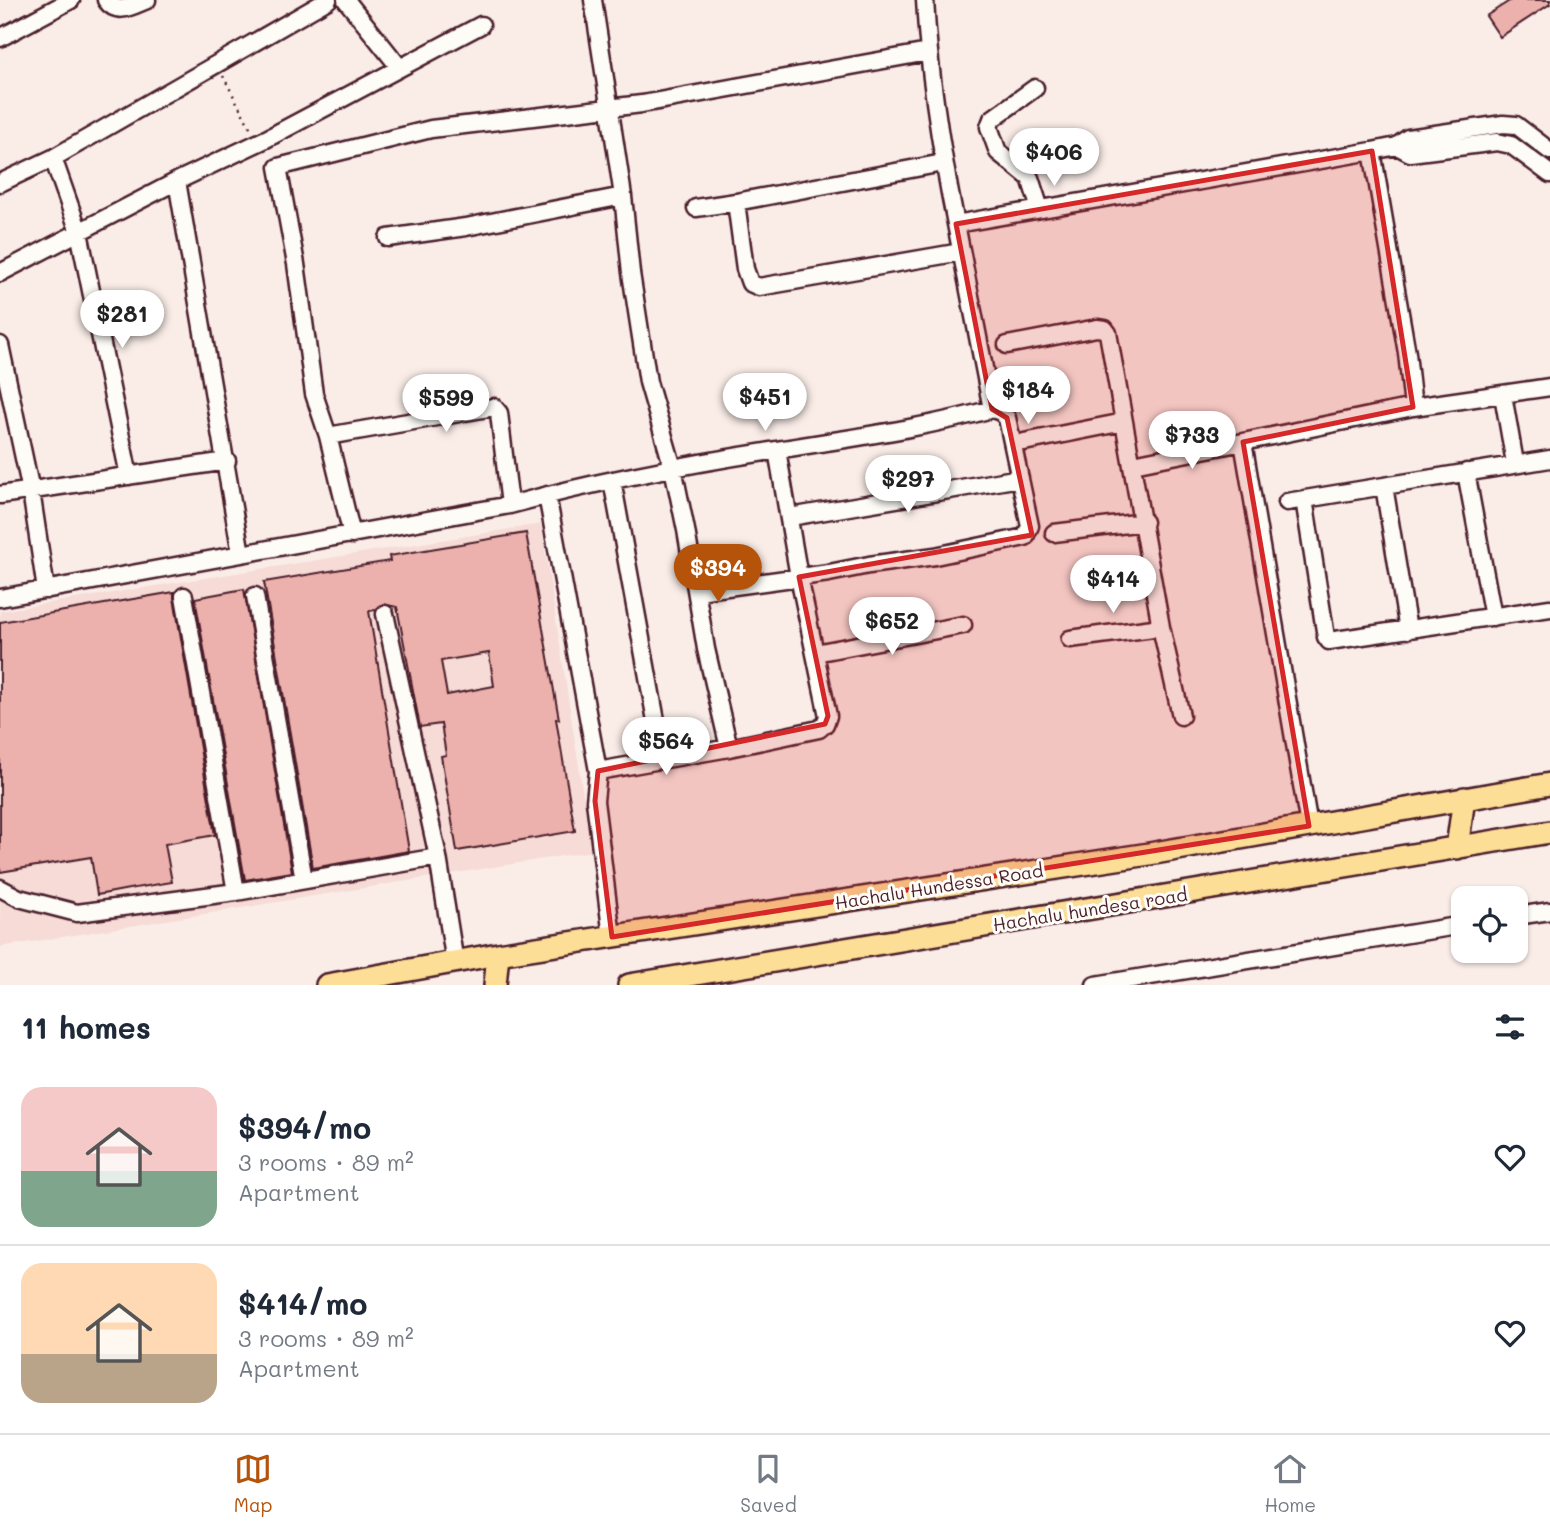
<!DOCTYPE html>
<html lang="en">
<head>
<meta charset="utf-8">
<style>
  :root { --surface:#fff; --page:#f2f2f3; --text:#1f2937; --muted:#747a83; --line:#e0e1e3; --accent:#b45309 }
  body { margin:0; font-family:Mali,sans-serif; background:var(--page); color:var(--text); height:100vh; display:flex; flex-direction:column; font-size:26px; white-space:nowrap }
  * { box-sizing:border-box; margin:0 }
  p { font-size:23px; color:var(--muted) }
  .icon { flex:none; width:38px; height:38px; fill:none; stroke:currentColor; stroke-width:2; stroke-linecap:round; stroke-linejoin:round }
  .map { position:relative; height:985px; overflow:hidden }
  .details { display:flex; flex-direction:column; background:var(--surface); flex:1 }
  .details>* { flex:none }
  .controls { position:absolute; left:1451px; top:886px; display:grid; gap:14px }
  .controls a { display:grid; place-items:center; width:77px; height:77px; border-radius:14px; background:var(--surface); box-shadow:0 2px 5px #0004; font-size:35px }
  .price { position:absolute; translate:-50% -60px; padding:0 16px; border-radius:24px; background:#fff; color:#222; font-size:23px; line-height:46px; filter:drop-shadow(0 2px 4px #0008) }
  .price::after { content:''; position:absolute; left:50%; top:42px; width:21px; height:16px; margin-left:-10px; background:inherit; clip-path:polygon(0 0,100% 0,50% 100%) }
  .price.active { background:var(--accent); color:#fff }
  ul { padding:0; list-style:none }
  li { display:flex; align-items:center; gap:21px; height:175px; padding:0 21px }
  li+li { border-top:2px solid var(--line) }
  li span { display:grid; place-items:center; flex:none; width:196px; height:140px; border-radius:21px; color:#555 }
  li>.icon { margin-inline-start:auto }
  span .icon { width:84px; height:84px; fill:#fffc; stroke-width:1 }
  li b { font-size:30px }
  h2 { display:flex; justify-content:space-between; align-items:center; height:84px; padding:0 21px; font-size:30px }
  .menu { display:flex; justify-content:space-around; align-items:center; height:98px; border-top:2px solid var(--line); background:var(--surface); font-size:19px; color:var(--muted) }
  .menu a { display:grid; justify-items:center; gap:4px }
  .menu .active { color:var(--accent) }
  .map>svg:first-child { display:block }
  .built { fill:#f6dbd6 }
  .building { fill:#ecb1ac; stroke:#4a1f2b; stroke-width:2; fill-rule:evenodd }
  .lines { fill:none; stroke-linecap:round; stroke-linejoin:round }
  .minor-casing { stroke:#4a1f2b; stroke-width:21 }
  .major-casing { stroke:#4a1f2b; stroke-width:26 }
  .path { stroke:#4a1f2b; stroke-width:2.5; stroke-dasharray:2 5; stroke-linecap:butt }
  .minor { stroke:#fdfcf7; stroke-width:16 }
  .major { stroke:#fdde96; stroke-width:21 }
  .marked { fill:#d62828; fill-opacity:0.2; stroke:#d62828; stroke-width:5; stroke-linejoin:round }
  .labels { text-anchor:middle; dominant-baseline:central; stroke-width:6; stroke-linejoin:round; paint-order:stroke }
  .street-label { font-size:18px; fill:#4a1f2b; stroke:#fdfcf7 }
</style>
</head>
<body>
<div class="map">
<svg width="1550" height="985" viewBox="0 0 1550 985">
  <rect width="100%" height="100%" fill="#faede8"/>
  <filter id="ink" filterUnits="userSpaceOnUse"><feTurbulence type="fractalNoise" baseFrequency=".0143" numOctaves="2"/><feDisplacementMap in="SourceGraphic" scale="14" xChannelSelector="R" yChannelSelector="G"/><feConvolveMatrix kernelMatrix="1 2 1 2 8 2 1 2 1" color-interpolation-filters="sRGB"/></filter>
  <g filter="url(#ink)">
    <path class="built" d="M 541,524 L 592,851 L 0,947 L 0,611 Z"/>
    <path class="building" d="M 1511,0 L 1550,0 L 1550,4 L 1500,37 L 1486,16 Z
      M 526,533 L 559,719 L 556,719 L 575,831 L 457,851 L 441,756 L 446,755 L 441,724 L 420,727 L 397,607 L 383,604 L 375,610 L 369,611 L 409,851 L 313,868 L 264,582 L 390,561 L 389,556 ZM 489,653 L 494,686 L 447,695 L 441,661 Z
      M 244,589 L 292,872 L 245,880 L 195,598 Z
      M 174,592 L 174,598 L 215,835 L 165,844 L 172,882 L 129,889 L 97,895 L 91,857 L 0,872 L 0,622 Z"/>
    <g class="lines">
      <g class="minor-casing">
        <path id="minor" d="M 106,0 C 117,16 132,6 147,0
          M 346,0 L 400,68
          M 593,0 L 623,196 L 631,273 L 648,382 L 673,468 L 686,530 L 706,649 L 729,748
          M 925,0 C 929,76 941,150 956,224
          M 0,38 L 71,0
          M 1035,88 L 992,119 L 989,127 L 998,152 L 1030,178 L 1040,209
          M 1397,146 L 1410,153 L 1497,142 L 1511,145 L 1550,174
          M 1372,151 L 1407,353 L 1413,407
          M 53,158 L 79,232 L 129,476
          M 943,163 L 736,202 L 745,269 L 750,283 L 759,287 L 961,252
          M 177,181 L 241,554
          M 0,183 L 53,158 L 328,0
          M 696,208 L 736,202
          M 388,238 L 466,227 L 623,196
          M 0,273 L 177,181 L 266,139 L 481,25
          M 0,345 L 31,491 L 46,590
          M 1007,345 L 1097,328 L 1105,329 L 1108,333 L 1161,627 L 1181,716
          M 1503,395 L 1515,463
          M 992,409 L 956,224 L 1372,151 L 1397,146 L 1408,138 L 1503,124 L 1516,125 L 1550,151
          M 328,436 L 494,407 L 499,413 L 510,505
          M 1024,442 L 1124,422
          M 1133,464 L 1243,442
          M 1466,472 L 1493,617
          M 612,480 L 663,759
          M 0,495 L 227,461
          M 547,495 L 598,771 L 595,801 L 612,937
          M 1304,499 L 1326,637 L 1329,641 L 1550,608
          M 1287,502 L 1384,486
          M 790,517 L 1020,478
          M 1054,533 L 1144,522
          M 352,535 L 328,436 L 314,394 L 296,264 L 278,167 L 431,129 L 642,104 L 928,52
          M 184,596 L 236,892
          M 255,596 L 304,880
          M 0,598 L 510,505 C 597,481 687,464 777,450 C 850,438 921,429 992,409 L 1001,412 L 1007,418 L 1030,526 L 1025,537 L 935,556 L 869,565 L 829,573 L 698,591
          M 1408,630 L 1384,486 L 1550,459
          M 1070,639 L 1161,627
          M 815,653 L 963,625
          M 598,771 L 729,748 L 819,729 L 825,724 L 828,716 L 799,577 L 777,450
          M 1309,826 L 1243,442 L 1413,407 L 1550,387
          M 438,857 L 455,963
          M 0,888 L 19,898 L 77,913 L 236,892 L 438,857 L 385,614
          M 1516,916 L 1550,911
          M 1095,985 L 1463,925"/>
      </g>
      <g class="major-casing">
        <path id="major" d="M 1457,848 L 1464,798
          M 327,985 L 498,954 L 1149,854 L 1550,784
          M 495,985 L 498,954
          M 629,985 L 1550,832"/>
      </g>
      <path class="path" d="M 223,76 L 251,129"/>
      <use href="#minor" class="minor"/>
      <use href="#major" class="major"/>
    </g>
  </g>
  <path class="marked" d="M 1372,151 L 1413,407 L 1243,442 L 1309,826 L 612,937 L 595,801 L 598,771 L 825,724 L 828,716 L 799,577 L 1032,535 L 1007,418 L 992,409 L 956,224 Z"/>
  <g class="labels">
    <g class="street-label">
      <text transform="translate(939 886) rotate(-9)">Hachalu Hundessa Road</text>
      <text transform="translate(1090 909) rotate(-9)">Hachalu hundesa road</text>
    </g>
  </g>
</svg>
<div class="controls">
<a><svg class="icon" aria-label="locate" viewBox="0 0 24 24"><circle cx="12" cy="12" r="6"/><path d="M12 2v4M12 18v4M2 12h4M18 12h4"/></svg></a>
</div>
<b class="price" style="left:1054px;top:188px">$406</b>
<b class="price" style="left:122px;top:350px">$281</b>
<b class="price" style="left:1028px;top:426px">$184</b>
<b class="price" style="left:765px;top:433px">$451</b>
<b class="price" style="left:446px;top:434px">$599</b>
<b class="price" style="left:1192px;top:471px">$733</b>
<b class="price" style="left:908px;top:515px">$297</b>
<b class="price active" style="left:718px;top:604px">$394</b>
<b class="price" style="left:1113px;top:615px">$414</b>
<b class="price" style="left:892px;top:657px">$652</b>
<b class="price" style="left:666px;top:777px">$564</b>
</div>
<section class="details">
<h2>11 homes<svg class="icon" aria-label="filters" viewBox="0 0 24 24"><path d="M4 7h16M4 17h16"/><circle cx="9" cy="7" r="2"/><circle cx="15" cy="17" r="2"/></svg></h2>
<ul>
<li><span style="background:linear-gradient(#f6c9c9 60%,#7fa58c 0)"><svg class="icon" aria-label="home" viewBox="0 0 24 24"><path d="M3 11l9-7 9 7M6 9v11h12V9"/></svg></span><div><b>$394/mo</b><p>3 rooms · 89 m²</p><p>Apartment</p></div><svg class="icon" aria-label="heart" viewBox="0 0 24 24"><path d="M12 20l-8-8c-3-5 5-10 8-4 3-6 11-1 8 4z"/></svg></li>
<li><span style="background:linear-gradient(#ffd9b3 65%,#b9a48a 0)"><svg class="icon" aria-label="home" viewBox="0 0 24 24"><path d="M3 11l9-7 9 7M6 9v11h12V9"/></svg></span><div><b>$414/mo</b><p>3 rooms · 89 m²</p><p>Apartment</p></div><svg class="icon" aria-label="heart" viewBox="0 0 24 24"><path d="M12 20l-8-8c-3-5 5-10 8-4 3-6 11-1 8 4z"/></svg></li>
</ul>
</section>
<nav class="menu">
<a class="active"><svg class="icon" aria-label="map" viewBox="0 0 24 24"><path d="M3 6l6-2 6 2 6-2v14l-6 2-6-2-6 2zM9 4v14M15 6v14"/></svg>Map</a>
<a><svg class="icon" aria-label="saved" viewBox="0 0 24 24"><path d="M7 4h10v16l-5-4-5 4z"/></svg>Saved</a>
<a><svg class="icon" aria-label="home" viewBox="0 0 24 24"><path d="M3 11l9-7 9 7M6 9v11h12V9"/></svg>Home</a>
</nav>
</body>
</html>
